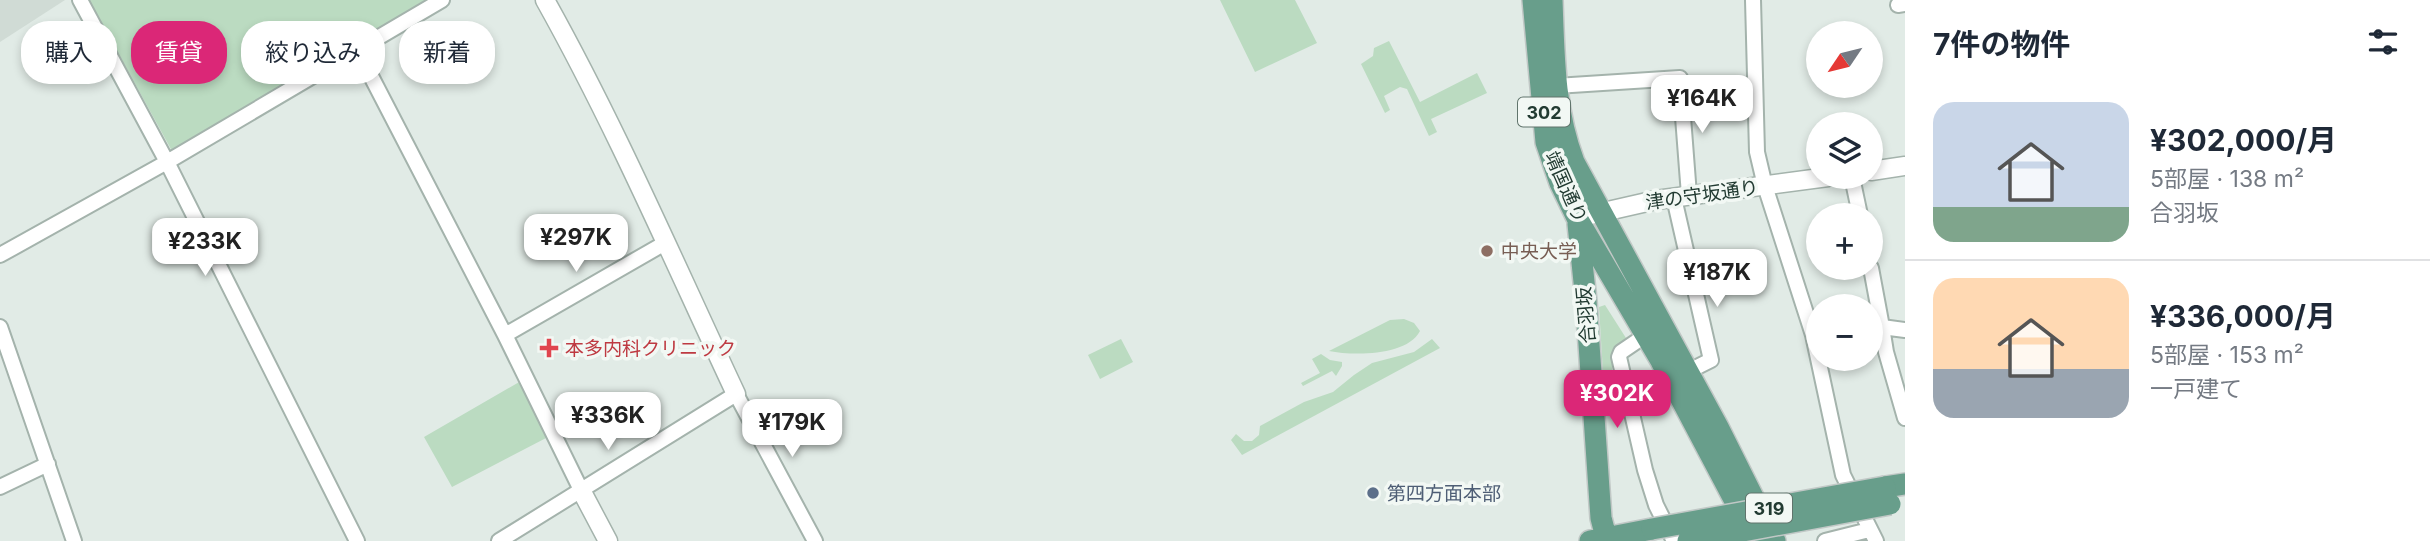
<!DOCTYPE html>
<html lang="ja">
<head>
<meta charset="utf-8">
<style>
  :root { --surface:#fff; --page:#f2f2f3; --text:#1f2937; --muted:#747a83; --line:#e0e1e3; --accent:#db2777 }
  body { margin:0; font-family:Inter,"Noto Sans JP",sans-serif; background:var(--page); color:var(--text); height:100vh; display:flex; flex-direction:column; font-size:26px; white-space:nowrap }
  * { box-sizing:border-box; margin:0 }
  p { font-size:23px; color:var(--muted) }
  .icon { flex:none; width:38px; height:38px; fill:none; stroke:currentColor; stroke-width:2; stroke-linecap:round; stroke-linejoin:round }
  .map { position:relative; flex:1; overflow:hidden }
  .panel { display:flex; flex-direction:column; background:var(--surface); width:525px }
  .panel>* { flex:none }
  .top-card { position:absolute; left:21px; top:21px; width:665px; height:63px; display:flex; gap:14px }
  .needle { width:46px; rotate:235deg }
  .buttons { position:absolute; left:1806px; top:21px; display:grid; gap:14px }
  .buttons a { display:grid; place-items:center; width:77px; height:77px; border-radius:50%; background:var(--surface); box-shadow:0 4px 10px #0003; font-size:35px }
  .price { position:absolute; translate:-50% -60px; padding:0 16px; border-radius:14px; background:#fff; color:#222; font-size:23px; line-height:46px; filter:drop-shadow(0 2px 4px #0008) }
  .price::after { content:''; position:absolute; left:50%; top:42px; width:21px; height:16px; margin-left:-10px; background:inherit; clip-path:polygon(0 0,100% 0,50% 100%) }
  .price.on { background:var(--accent); color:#fff }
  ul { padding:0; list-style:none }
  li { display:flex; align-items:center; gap:21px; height:175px; padding:0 28px }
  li+li { border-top:2px solid var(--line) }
  li span { display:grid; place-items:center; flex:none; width:196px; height:140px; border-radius:21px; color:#555 }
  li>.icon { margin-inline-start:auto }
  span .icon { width:84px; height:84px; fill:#fffc; stroke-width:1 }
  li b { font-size:30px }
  h2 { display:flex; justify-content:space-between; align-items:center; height:84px; padding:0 28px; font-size:30px }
  .pill { padding:0 24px; border-radius:28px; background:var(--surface); box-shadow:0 4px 10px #0003; font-size:24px; line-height:63px }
  .pill.on { background:var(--accent); color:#fff }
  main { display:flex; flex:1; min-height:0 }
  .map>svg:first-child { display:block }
  .built { fill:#d0dbd5 }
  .green { fill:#bbdbc1 }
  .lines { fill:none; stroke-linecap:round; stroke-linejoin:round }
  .minor-casing { stroke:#a4b3ac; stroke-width:18 }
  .tertiary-casing { stroke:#a4b3ac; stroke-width:21 }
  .primary-casing { stroke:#c1c8c6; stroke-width:24 }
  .minor { stroke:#fff; stroke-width:14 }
  .tertiary { stroke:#fff; stroke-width:18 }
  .primary { stroke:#689e8b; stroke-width:21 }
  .primary-bridge-casing { stroke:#c1c8c6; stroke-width:24; stroke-linecap:butt }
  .primary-bridge { stroke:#689e8b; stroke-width:21 }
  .education-dot { fill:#8d6e63; stroke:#f2f8f4; stroke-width:2.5 }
  .health-dot { fill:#e0444e; stroke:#f2f8f4; stroke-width:2.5 }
  .service-dot { fill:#5c6f8a; stroke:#f2f8f4; stroke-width:2.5 }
  .labels { text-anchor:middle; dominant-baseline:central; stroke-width:7; stroke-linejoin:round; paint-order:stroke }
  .shield { fill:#f2f8f4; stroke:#60746c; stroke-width:2 }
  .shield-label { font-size:18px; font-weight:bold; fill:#223b32 }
  .street-label { font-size:19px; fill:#223b32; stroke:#f2f8f4 }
  .education-label { font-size:19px; fill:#785e54; stroke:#f2f8f4; text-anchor:start }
  .health-label { font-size:19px; fill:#be3a42; stroke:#f2f8f4; text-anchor:start }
  .service-label { font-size:19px; fill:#4e5e75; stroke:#f2f8f4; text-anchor:start }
</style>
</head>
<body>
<main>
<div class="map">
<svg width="1905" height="541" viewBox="0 0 1905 541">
  <rect width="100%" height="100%" fill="#e1ebe6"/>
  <path class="built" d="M 0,0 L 65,0 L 0,42 Z"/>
  <path class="green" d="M 89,0 L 426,0 L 172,151 Z
    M 1220,0 L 1295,0 L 1317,43 L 1255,72 Z
    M 1389,41 L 1420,102 L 1477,73 L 1487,93 L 1431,119 L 1437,132 L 1429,136 L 1407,89 L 1400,87 L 1384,96 L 1390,110 L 1385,113 L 1361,64 L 1373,56 L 1374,48 Z
    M 1605,305 L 1626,338 L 1612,351 L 1612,372 L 1603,373 L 1599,307 Z
    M 1404,319 L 1414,323 L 1420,331 C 1407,356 1354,356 1329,351 L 1390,320 Z
    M 1121,339 L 1133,362 L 1100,379 L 1088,355 Z
    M 1432,339 L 1440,348 L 1242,455 L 1231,440 L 1236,434 L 1244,441 L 1252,441 L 1259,435 L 1260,426 L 1304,402 L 1333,392 L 1354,375 L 1372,363 L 1414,352 Z
    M 1321,354 L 1330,360 L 1342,362 L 1342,366 L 1336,376 L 1332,371 L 1303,386 L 1301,383 L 1320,373 L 1312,359 Z
    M 521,381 L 548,437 L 452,487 L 424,437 Z"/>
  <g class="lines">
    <g class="minor-casing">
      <path id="minor" d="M 80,0 L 167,162 L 357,541
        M 1753,0 L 1757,152 L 1765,186 L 1813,335 L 1843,475 L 1876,541
        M 1898,5 L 1905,4
        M 357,49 L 505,335 L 581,490
        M 1556,86 L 1680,78 L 1689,195
        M 1852,177 L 1860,215
        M 1674,198 L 1711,360 L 1693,369 L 1684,365
        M 0,255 L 167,162 L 442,0
        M 1871,268 L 1882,327 L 1905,330
        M 0,327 L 74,541
        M 1882,327 L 1886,352 L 1905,418
        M 505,335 L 665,243
        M 1646,335 L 1621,352 L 1619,357 L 1645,470 L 1656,505 L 1674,541
        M 0,487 L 48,464
        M 499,541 L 736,394 L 815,541
        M 1825,541 L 1869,530"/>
    </g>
    <g class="tertiary-casing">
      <path id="tertiary" d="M 545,0 C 616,127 674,262 736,394
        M 1871,171 L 1905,166
        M 1577,218 L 1656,200 L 1828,177
        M 581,490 L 608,541"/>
    </g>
    <g class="primary-casing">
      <path id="primary" d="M 1533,0 L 1546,142 L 1560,183 L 1577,218 L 1661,361 L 1756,541
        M 1552,0 C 1554,55 1554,110 1574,162 L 1718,427 L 1775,541
        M 1578,224 L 1586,301 L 1601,518 L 1607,541
        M 1885,487 L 1905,484
        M 1590,541 L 1652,529"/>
    </g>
    <use href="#minor" class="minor"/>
    <use href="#tertiary" class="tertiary"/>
    <use href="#primary" class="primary"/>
    <g class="primary-bridge-casing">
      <path id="primary-bridge" d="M 1652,529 L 1885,487
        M 1688,541 L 1890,504"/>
    </g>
    <use href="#primary-bridge" class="primary-bridge"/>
  </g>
  <circle class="education-dot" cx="1487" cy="251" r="7"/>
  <path class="health-dot" d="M545.5 337.5h7v7h7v7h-7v7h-7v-7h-7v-7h7z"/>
  <circle class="service-dot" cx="1373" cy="493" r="7"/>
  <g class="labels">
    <g class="shield">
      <rect x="1518" y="97.5" width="52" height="29" rx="5"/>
      <rect x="1746" y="493.5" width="46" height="29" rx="5"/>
    </g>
    <g class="shield-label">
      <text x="1544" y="112">302</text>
      <text x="1769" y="508">319</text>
    </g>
    <g class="street-label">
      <text transform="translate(1566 187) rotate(66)">靖国通り</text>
      <text transform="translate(1702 195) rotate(-8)">津の守坂通り</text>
      <text transform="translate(1586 315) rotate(-95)">合羽坂</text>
    </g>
    <g class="education-label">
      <text x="1501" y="251">中央大学</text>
    </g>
    <g class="health-label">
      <text x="565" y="348">本多内科クリニック</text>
    </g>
    <g class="service-label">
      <text x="1387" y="493">第四方面本部</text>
    </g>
  </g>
</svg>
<div class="buttons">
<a><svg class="needle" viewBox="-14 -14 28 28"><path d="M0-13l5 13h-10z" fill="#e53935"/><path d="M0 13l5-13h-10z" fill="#747a83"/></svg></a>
<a><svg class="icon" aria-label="layers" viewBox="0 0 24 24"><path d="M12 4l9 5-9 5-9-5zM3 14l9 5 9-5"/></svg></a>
<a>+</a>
<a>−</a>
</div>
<b class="price" style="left:1702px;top:135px">¥164K</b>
<b class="price" style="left:576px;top:274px">¥297K</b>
<b class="price" style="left:205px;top:278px">¥233K</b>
<b class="price" style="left:1717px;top:309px">¥187K</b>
<b class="price on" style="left:1617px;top:430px">¥302K</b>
<b class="price" style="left:608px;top:452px">¥336K</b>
<b class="price" style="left:792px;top:459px">¥179K</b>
<div class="top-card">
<a class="pill">購入</a>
<a class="pill on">賃貸</a>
<a class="pill">絞り込み</a>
<a class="pill">新着</a>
</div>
</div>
<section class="panel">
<h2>7件の物件<svg class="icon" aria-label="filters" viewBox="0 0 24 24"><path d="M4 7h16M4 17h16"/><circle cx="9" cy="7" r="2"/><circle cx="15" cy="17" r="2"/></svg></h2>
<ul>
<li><span style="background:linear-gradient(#c9d6e8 75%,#7fa58c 0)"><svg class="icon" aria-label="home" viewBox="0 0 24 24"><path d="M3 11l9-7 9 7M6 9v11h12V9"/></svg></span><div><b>¥302,000/月</b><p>5部屋 · 138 m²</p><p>合羽坂</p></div></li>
<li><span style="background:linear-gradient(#ffd9b3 65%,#9aa5b1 0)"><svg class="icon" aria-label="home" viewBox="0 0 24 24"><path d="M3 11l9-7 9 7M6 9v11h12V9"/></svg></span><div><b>¥336,000/月</b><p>5部屋 · 153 m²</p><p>一戸建て</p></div></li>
</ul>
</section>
</main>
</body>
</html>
